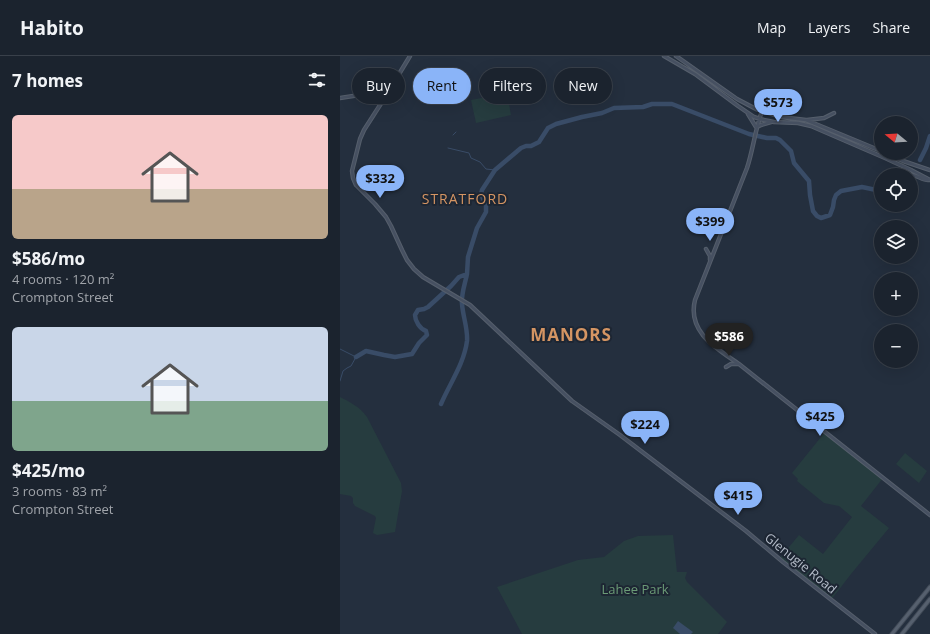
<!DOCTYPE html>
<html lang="en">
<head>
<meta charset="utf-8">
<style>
  :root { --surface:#1b232e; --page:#242b36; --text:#f1f3f6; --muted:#a0a4aa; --line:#39404a; --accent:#8ab4f8 }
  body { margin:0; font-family:"Open Sans",sans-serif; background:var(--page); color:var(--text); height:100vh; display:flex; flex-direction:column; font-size:15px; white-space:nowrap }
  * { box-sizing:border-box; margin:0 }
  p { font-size:13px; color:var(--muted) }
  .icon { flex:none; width:22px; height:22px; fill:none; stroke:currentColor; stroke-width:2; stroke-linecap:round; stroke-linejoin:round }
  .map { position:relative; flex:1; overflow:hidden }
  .details { display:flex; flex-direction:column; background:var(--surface); width:340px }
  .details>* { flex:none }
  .hud { position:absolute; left:12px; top:12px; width:380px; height:36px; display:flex; gap:8px }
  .needle { width:26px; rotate:288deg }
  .controls { position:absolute; left:534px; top:60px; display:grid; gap:8px }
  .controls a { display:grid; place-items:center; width:44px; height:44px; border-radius:50%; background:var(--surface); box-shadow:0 4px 16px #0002,0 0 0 1px var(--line); font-size:20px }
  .price { position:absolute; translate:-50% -34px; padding:0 9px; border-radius:14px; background:var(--accent); color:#111; font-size:13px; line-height:26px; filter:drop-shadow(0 1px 2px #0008) }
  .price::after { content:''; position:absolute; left:50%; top:24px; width:12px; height:9px; margin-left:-6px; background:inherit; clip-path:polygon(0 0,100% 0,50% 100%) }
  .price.active { background:#222; color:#fff }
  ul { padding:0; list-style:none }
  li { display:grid; align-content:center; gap:8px; height:212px; padding:0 12px }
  li span { display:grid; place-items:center; height:124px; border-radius:6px; color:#555 }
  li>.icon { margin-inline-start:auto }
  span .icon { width:72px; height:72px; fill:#fffc; stroke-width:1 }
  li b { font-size:17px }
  h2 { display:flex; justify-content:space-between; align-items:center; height:48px; padding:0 12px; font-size:17px }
  .tag { padding:0 14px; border-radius:18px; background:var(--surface); box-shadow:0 4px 16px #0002,0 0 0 1px var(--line); font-size:14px; line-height:36px }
  .tag.active { background:var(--accent); color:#111 }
  header { display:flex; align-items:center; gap:24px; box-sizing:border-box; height:56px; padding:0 20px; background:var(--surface); border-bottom:1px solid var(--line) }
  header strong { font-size:19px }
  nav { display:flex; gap:22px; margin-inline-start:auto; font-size:14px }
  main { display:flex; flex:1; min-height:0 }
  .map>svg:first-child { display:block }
  .green { fill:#263c3f }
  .water { fill:#394c67 }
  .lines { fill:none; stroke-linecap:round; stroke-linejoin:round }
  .stream { stroke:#394c67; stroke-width:1 }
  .river { stroke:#394c67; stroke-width:4.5 }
  .secondary-casing { stroke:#565f6c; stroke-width:4.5 }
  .primary-casing { stroke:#414a57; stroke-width:5 }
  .secondary { stroke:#465061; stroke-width:2.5 }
  .primary { stroke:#56606e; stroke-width:3 }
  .labels { text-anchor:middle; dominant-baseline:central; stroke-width:4; stroke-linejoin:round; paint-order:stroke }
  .street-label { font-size:13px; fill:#b4bcc9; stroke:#1d2633 }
  .park-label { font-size:13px; fill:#6b9a76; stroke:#1d2633 }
  .neighbourhood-label { font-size:14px; letter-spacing:1px; fill:#d59563; stroke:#1d2633 }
  .district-label { font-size:17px; font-weight:bold; letter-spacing:1px; fill:#d59563; stroke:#1d2633 }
</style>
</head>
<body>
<header>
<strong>Habito</strong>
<nav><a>Map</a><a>Layers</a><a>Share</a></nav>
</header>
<main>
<section class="details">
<h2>7 homes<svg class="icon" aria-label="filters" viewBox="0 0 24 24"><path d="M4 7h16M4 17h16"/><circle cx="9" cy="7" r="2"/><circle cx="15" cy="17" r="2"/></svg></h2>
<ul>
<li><span style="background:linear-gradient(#f6c9c9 60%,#b9a48a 0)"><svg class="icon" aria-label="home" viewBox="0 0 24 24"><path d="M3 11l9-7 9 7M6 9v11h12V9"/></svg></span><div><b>$586/mo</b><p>4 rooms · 120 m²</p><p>Crompton Street</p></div></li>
<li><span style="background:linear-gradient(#c9d6e8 60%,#7fa58c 0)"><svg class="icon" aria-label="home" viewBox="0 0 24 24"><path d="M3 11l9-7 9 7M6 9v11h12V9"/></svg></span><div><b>$425/mo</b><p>3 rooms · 83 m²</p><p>Crompton Street</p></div></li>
</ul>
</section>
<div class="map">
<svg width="590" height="578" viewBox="0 0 590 578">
  <rect width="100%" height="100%" fill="#242f3e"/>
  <path class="green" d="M 167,37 L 171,59 L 136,67 L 131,44 Z
    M 0,341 C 10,346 20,351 27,361 L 61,427 L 62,435 L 55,476 L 37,479 L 33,477 L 36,462 L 35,460 L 15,450 L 13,447 L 13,442 L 11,440 L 0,438 Z
    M 485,376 L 543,422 L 521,450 L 549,472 L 511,518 L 491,544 L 439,503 L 459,479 L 483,498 L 512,461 L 499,450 L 484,447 L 457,425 L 458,423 L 452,417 Z
    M 565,397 L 587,415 L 579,427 L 556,408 Z
    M 333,479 L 337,516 L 347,516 L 345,522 L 347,526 L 387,566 L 378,578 L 182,578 L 157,531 L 238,504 L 264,501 L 284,485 L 298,480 Z"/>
  <path class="water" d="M 338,565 L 353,576 L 351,578 L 340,578 L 333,572 Z"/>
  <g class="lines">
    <path class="stream" d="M 113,79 L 116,76
      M 108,92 L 129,97 L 131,102 L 140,106 L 146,113 L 155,114
      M 0,293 L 16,301 L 11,310 L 7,312 L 3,315 L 0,325"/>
    <path class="river" d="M 580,104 L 586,92 L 590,80
      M 16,301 L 26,295 L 44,299 L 55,301 L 72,298 L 79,287 L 87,279 L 86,275 C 80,273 75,265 75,259 L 78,254 L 84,253 L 88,251 L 111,230 L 119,221 L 127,218 L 128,201 L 137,172 L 146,156 L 146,149 L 141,138 L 142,134 L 155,114 L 181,92 L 186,90 L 191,90 L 199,86 L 208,72 L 216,68 L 242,61 L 262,57 L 274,52 L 303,51 L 312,48 L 332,48 L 409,78 L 427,82 L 436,82 L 440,84 L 451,95 L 454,107 L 469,125 L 470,139 L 473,155 L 477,160 L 481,162 L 490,159 L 493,151 L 494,144 L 496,139 L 501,135 L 522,131 L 541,135
      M 101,348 C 110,327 124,308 127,285 C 128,273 123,261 122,248 C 121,238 125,228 127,218"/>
    <g class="secondary-casing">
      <path id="secondary" d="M 70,0 L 56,23 L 53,30 L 52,35 L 42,46 L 24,74 L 20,83 L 12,115 L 13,122 L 16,129 L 35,148 L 46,161 L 51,170 L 62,194 L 67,204 L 74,213 L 83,221 L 130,249 L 232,345 L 280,379 L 406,475 L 443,506 L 535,578
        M 324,0 L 355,18 L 398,50 L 414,61 L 424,64 L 434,66 L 458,67 L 471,70 L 545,102 L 571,114 L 590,124
        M 336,0 L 397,43 L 416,53 L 441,61 L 466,64 L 541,95
        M 44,37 L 45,35 L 48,31 L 51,31 L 52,33
        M 0,42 L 39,36 L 46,33
        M 422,55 C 415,74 413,94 407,112 L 355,244 C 347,276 376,292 399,308 L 590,459
        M 408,58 L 416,71
        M 467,64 L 484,62 L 494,57
        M 417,71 L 421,69 L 431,66
        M 546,97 L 563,105 L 590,114
        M 571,119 C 577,119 582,124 588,124
        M 366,193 L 370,200 L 370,204
        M 386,311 L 391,308 L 399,308"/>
    </g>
    <g class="primary-casing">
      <path id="primary" d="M 552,578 L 590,531
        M 562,578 L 590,543"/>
    </g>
    <use href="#secondary" class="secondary"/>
    <use href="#primary" class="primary"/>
  </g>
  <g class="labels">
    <g class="street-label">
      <text transform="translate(461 507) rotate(39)">Glenugie Road</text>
    </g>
    <g class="park-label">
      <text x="295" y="533">Lahee Park</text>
    </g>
    <g class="neighbourhood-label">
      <text x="125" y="142">STRATFORD</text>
    </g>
    <g class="district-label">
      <text x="231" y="278">MANORS</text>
    </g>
  </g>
</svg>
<div class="controls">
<a><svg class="needle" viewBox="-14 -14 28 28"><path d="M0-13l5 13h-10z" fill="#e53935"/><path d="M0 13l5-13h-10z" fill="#a0a4aa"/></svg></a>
<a><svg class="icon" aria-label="locate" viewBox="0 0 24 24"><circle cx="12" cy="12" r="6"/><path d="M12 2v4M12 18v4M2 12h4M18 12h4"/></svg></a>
<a><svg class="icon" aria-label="layers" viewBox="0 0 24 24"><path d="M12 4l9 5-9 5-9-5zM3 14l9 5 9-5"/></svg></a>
<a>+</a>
<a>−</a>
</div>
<b class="price" style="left:438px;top:67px">$573</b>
<b class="price" style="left:40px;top:143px">$332</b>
<b class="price" style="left:370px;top:186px">$399</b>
<b class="price active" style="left:389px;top:301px">$586</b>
<b class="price" style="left:480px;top:381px">$425</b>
<b class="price" style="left:305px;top:389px">$224</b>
<b class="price" style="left:398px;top:460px">$415</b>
<div class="hud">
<a class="tag">Buy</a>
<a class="tag active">Rent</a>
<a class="tag">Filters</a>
<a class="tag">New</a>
</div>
</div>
</main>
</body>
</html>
